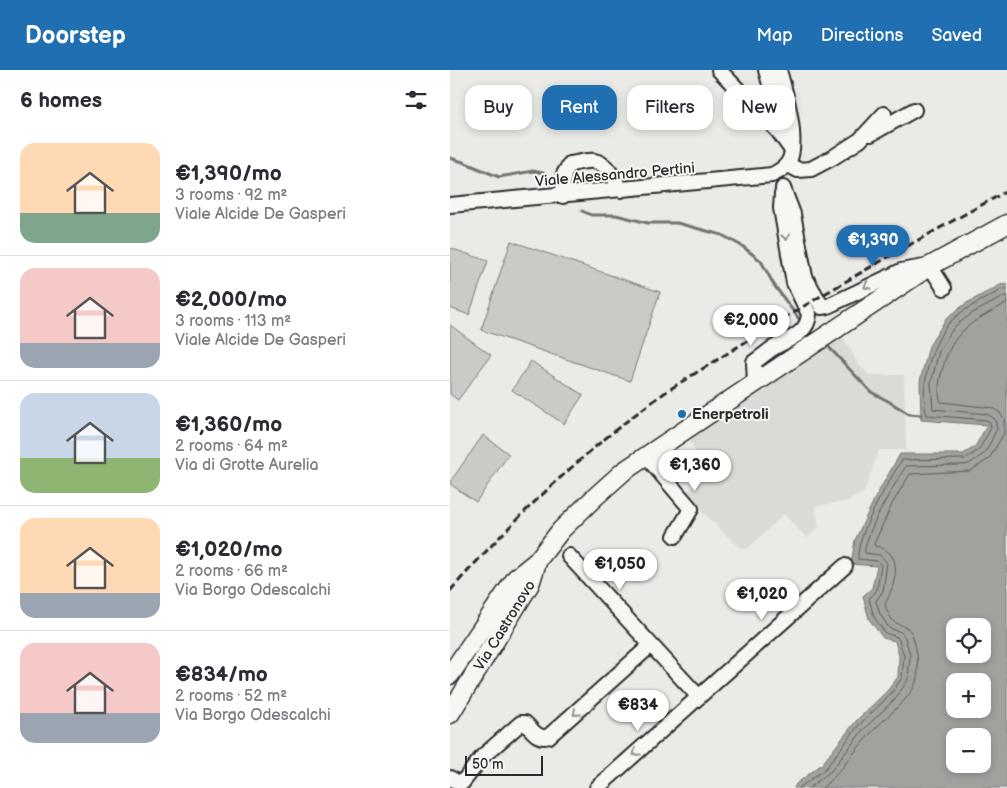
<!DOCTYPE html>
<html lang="en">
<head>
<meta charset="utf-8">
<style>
  :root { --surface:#fff; --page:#f7f7f7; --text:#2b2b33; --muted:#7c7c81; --line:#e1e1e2; --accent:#1f6fb2 }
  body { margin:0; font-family:"Balsamiq Sans",sans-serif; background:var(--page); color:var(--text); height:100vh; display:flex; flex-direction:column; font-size:19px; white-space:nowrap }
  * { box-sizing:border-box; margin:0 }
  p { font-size:16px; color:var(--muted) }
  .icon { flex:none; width:28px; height:28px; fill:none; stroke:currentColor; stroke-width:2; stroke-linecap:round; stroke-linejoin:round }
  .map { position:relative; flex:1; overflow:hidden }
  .drawer { display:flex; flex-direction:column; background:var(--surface); width:450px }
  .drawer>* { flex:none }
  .guide { position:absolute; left:15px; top:15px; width:466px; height:45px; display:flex; gap:10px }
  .controls { position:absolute; left:496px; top:548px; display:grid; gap:10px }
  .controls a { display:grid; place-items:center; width:45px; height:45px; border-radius:10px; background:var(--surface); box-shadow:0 2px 8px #0003; font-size:25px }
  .scale { position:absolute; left:15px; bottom:12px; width:78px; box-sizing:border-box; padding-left:5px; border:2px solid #2b2b2b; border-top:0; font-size:14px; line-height:18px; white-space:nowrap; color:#2b2b2b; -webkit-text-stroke:4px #f6f6f2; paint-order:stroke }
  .price { position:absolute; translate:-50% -42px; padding:0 11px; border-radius:18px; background:#fff; color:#222; font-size:16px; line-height:32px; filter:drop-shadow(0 1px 2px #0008) }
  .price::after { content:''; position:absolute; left:50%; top:30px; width:15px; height:11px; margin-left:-8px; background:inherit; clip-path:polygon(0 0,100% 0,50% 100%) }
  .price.current { background:var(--accent); color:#fff }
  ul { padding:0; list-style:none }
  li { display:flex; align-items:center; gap:15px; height:125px; padding:0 20px }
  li+li { border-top:1px solid var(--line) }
  li span { display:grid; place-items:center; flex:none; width:140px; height:100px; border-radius:15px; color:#555 }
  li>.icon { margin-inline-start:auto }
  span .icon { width:60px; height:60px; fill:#fffc; stroke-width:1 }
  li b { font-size:21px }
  h2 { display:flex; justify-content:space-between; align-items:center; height:60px; padding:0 20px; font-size:21px }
  .tag { padding:0 18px; border-radius:15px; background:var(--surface); box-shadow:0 2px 8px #0003; font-size:18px; line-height:45px }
  .tag.current { background:var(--accent); color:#fff }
  header { display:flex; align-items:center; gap:30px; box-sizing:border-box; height:70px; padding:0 25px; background:var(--accent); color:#fff }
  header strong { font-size:24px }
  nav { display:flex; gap:28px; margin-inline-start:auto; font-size:18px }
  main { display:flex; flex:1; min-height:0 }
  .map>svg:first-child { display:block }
  .built { fill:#dadad6 }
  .green { fill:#cacac7; stroke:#7a7a79 }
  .water { fill:#a1a19e; stroke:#727270; fill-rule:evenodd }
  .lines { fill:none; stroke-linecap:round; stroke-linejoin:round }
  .shore { stroke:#5a5a59; stroke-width:1 }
  .stream { stroke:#727270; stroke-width:3 }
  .minor-casing { stroke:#2b2b2b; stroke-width:18 }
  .major-casing { stroke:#2b2b2b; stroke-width:21 }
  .minor { stroke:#f6f6f2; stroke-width:14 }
  .major { stroke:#f6f6f2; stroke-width:18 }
  .rail { stroke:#2b2b2b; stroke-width:3; stroke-dasharray:8 4; stroke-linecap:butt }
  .oneway { stroke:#90908e }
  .poi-dot { fill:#1f6fb2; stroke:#f6f6f2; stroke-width:2 }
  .labels { text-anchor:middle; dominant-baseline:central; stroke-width:4; stroke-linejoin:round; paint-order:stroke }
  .street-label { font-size:15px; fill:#2b2b2b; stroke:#f6f6f2 }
  .poi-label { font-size:15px; font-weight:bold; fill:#2b2b2b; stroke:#f6f6f2; text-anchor:start }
</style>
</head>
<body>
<header>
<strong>Doorstep</strong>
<nav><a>Map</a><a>Directions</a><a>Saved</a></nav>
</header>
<main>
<section class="drawer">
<h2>6 homes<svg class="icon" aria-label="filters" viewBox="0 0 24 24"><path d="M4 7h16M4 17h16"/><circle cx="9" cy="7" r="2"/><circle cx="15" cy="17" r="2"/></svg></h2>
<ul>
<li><span style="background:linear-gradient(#ffd9b3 70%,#7fa58c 0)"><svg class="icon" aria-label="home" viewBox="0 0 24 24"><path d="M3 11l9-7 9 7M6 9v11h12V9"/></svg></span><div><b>€1,390/mo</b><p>3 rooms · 92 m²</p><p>Viale Alcide De Gasperi</p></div></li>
<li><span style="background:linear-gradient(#f6c9c9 75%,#9aa5b1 0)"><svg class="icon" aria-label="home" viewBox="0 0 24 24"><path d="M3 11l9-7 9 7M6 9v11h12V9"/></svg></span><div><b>€2,000/mo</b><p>3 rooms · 113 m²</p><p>Viale Alcide De Gasperi</p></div></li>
<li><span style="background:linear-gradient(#c9d6e8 65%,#8fb573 0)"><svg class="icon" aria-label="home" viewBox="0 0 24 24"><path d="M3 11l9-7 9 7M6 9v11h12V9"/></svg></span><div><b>€1,360/mo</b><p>2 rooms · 64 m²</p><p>Via di Grotte Aurelia</p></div></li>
<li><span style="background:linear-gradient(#ffd9b3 75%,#9aa5b1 0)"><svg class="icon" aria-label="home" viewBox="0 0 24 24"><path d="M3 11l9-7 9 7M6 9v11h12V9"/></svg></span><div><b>€1,020/mo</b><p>2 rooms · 66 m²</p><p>Via Borgo Odescalchi</p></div></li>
<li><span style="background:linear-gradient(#f6c9c9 70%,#9aa5b1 0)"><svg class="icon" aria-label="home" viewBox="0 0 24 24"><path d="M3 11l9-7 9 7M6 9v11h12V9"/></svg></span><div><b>€834/mo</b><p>2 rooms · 52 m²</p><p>Via Borgo Odescalchi</p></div></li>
</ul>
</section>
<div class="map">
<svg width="557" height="718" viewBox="0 0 557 718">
  <rect width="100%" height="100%" fill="#eaeae6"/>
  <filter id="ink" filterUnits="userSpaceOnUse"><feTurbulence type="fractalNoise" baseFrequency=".02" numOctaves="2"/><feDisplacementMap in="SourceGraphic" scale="10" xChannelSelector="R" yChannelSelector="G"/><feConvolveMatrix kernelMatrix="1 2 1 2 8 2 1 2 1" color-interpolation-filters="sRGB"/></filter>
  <g filter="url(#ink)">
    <path class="built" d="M 392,265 L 409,295 L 419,305 L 454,305 L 456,380 L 429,380 L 414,422 L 399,431 L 365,436 L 369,457 L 357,468 L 334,444 L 297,479 L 290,478 L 234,424 L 257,407 L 240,388 L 246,382 L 240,372 L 241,368 Z"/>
    <path class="green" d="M 61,171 L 210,222 L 180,311 L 31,260 Z
      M 0,178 L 38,191 L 19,245 L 0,238 Z
      M 0,255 L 41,285 L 8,330 L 0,324 Z
      M 81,291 L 133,325 L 114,354 L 62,320 Z
      M 33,365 L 59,384 L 26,432 L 0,414 L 0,412 Z"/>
    <path class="water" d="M 552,214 L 557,214 L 557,718 L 344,718 L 346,714 L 372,694 L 406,651 L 437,621 L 448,607 L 449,586 L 445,571 L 433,568 L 419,549 L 413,526 L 422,518 L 427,496 L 401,494 L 405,470 L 426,426 L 450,384 L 513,384 L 525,377 L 537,355 L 471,350 L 470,311 L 479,276 L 496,249 L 515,234 ZM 505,556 L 532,556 L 532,584 L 505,584 ZM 505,611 L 532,611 L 532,639 L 505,639 ZM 505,666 L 532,666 L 532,694 L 505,694 Z"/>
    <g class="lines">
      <path class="shore" d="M 349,718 L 376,698 L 409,655 L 440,625 L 452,608 L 454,586 L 449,570 L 447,567 L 435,563 L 424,547 L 419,529 L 427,520 L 431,495 L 427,491 L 408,489 C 406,465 439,411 452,390 L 515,389 L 529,380 L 541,358 L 540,352 L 536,350 L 477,345 C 468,320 482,270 501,251 C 515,237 536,229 553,219 L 557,219
        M 359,718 L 381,701 L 414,659 L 445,629 L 458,610 L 460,585 L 455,567 L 451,562 L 439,558 L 430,544 L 426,531 L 433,521 L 437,493 L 430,485 L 415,483 C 413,466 446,412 456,396 L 513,395 L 519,394 L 535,383 L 547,359 L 545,349 L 537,344 L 483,339 L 481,313 L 489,281 L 504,257 L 521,244 L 557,225
        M 372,718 C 392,702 403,682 420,664 C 432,650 460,630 466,612 C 470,598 467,580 463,567 C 459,554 451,557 443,551 C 439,546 436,540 435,534 C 445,515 456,482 425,476 L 424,474 L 442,434 L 460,404 L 520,401 L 539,389 L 554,363 L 554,349 L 550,343 L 543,338 L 491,332 C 487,323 489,311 492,301 C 502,260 522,252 557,233"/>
      <path class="stream" d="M 0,88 L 13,92 L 49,107 L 83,101 L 93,103 L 102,111
        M 132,141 L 141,145 L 166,145 L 198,153 L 227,153 L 272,165 L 292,176 L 311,191 L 324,215 L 352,253
        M 375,273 L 421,322 L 438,331 L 459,344 L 471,345"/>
      <g class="minor-casing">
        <path id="minor" d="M 269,0 L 328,61 L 341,79
          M 316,0 L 327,39 L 339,60
          M 421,64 L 464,40
          M 337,94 L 348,100 L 361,99 L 382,88 L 410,70 L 434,44
          M 333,118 L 343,144 L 355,207 L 372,237 L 378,236 L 451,201 L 480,196 L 494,218
          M 113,126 L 114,104 L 120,94 C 127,93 137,90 144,91 C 157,93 165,110 171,120
          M 0,135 L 322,105 C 328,102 334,99 338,93 C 350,74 335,21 329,0
          M 305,314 L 304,292 C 310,288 315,284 320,280 C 334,270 358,266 359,244 L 344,213 L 331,138 L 332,124
          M 196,386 L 241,439 L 225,466
          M 119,486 L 249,627
          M 0,708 L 9,713 L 12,713 L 33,686 L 71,653 L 75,653 C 83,660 87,670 99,666 L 201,575
          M 147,718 L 395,496"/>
      </g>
      <g class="major-casing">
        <g id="major">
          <path d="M 0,605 L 66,508 L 87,491 L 111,460 L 145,427 L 174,401 L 480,196 L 557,154"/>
          <path id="s1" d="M 0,644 L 80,514 L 87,492"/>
        </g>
      </g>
      <use href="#minor" class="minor"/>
      <use href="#major" class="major"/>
      <path class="rail" d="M 0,521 C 61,452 127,387 202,332 C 226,314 253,299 278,283 C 369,225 462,173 557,121"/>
    </g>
    <defs><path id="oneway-chevron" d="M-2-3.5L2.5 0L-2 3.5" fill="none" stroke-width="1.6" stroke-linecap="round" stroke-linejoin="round" transform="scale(1.25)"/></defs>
    <g class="oneway">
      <use href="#oneway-chevron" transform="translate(336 167) rotate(80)"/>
      <use href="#oneway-chevron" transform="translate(417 216) rotate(153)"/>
      <use href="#oneway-chevron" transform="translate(126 643) rotate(138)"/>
      <use href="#oneway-chevron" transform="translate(186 683) rotate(138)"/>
    </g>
  </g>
  <circle class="poi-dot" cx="232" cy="344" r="5"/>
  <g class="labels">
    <g class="street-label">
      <text transform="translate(165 105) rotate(-5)">Viale Alessandro Pertini</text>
      <text stroke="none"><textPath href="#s1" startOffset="104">Via Castronovo</textPath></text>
    </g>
    <g class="poi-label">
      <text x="242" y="344">Enerpetroli</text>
    </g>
  </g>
</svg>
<div class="controls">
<a><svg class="icon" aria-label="locate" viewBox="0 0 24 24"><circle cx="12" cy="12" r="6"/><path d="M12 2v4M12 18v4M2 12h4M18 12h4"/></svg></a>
<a>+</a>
<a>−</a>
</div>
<div class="scale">50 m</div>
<b class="price current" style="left:423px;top:197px">€1,390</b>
<b class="price" style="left:301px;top:277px">€2,000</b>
<b class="price" style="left:245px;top:422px">€1,360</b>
<b class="price" style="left:170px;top:521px">€1,050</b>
<b class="price" style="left:312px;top:551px">€1,020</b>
<b class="price" style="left:188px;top:662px">€834</b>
<div class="guide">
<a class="tag">Buy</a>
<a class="tag current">Rent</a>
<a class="tag">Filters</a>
<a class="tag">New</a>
</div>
</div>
</main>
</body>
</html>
